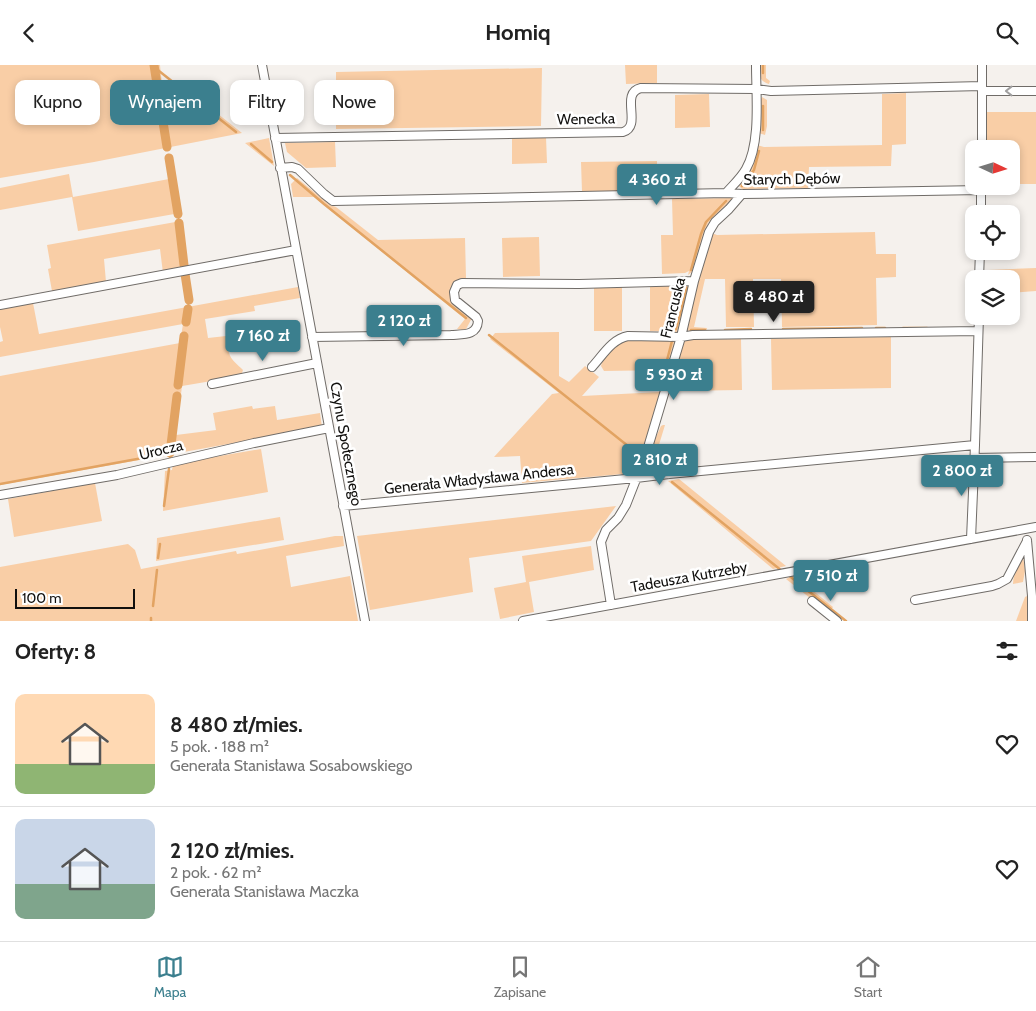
<!DOCTYPE html>
<html lang="pl">
<head>
<meta charset="utf-8">
<style>
  :root { --surface:#fff; --page:#f6f6f6; --text:#222; --muted:#767676; --line:#e0e0e0; --accent:#3b7f8e }
  body { margin:0; font-family:Cabin,sans-serif; background:var(--page); color:var(--text); height:100vh; display:flex; flex-direction:column; font-size:19px; white-space:nowrap }
  * { box-sizing:border-box; margin:0 }
  p { font-size:16px; color:var(--muted) }
  .icon { flex:none; width:28px; height:28px; fill:none; stroke:currentColor; stroke-width:2; stroke-linecap:round; stroke-linejoin:round }
  .map { position:relative; height:556px; overflow:hidden }
  .drawer { display:flex; flex-direction:column; background:var(--surface); flex:1 }
  .drawer>* { flex:none }
  .guide { position:absolute; left:15px; top:15px; width:500px; height:45px; display:flex; gap:10px }
  .needle { width:32px; rotate:94deg }
  .buttons { position:absolute; left:965px; top:75px; display:grid; gap:10px }
  .buttons a { display:grid; place-items:center; width:55px; height:55px; border-radius:10px; background:var(--surface); box-shadow:0 2px 8px #0003; font-size:25px }
  .scale { position:absolute; left:15px; bottom:12px; width:120px; box-sizing:border-box; padding-left:5px; border:2px solid #11100e; border-top:0; font-size:14px; line-height:18px; white-space:nowrap; color:#11100e; -webkit-text-stroke:4px #fff; paint-order:stroke }
  .price { position:absolute; translate:-50% -42px; padding:0 11px; border-radius:5px; background:var(--accent); color:#fff; font-size:16px; line-height:32px; filter:drop-shadow(0 1px 2px #0008) }
  .price::after { content:''; position:absolute; left:50%; top:30px; width:15px; height:11px; margin-left:-8px; background:inherit; clip-path:polygon(0 0,100% 0,50% 100%) }
  .price.on { background:#222; color:#fff }
  ul { padding:0; list-style:none }
  li { display:flex; align-items:center; gap:15px; height:125px; padding:0 15px }
  li+li { border-top:1px solid var(--line) }
  li span { display:grid; place-items:center; flex:none; width:140px; height:100px; border-radius:10px; color:#555 }
  li>.icon { margin-inline-start:auto }
  span .icon { width:60px; height:60px; fill:#fffc; stroke-width:1 }
  li b { font-size:21px }
  h2 { display:flex; justify-content:space-between; align-items:center; height:60px; padding:0 15px; font-size:21px }
  .chip { padding:0 18px; border-radius:10px; background:var(--surface); box-shadow:0 2px 8px #0003; font-size:18px; line-height:45px }
  .chip.on { background:var(--accent); color:#fff }
  header { display:flex; justify-content:space-between; align-items:center; height:65px; padding:0 15px; background:var(--surface); font-size:22px; font-weight:700 }
  .menu { display:flex; justify-content:space-around; align-items:center; height:70px; border-top:1px solid var(--line); background:var(--surface); font-size:14px; color:var(--muted) }
  .menu a { display:grid; justify-items:center; gap:2px }
  .menu .on { color:var(--accent) }
  .map>svg:first-child { display:block }
  .green { fill:#f9cea6 }
  .lines { fill:none; stroke-linecap:round; stroke-linejoin:round }
  .stream { stroke:#e2a362; stroke-width:2.5 }
  .canal { stroke:#e2a362; stroke-width:9 }
  .minor-casing { stroke:#706c68; stroke-width:10 }
  .minor { stroke:#fff; stroke-width:8 }
  .oneway { stroke:#a09f9f }
  .labels { text-anchor:middle; dominant-baseline:central; stroke-width:5; stroke-linejoin:round; paint-order:stroke }
  .street-label { font-size:15px; fill:#11100e; stroke:#fff }
</style>
</head>
<body>
<header><svg class="icon" aria-label="back" viewBox="0 0 24 24"><path d="M15 5l-7 7 7 7"/></svg>Homiq<svg class="icon" aria-label="search" viewBox="0 0 24 24"><circle cx="10" cy="10" r="6"/><path d="M15 15l6 6"/></svg></header>
<div class="map">
<svg width="1036" height="556" viewBox="0 0 1036 556">
  <rect width="100%" height="100%" fill="#f5f1ed"/>
  <path class="green" d="M 0,0 L 160,0 L 161,10 L 168,59 L 218,49 L 242,68 L 94,97 L 0,113 Z
    M 625,0 L 657,0 L 657,18 L 626,19 Z
    M 759,0 L 766,0 L 766,13 L 770,16 L 769,19 C 759,16 759,10 759,0 Z
    M 542,3 L 541,61 L 336,64 L 336,7 Z
    M 906,28 L 906,79 L 892,80 L 891,101 L 809,102 L 808,123 L 747,124 L 742,124 L 739,121 L 750,104 L 757,80 L 764,82 L 882,80 L 882,29 Z
    M 709,29 L 710,62 L 675,63 L 675,30 Z
    M 762,32 L 767,35 L 767,61 L 765,70 L 759,68 C 761,57 757,41 762,32 Z
    M 987,47 L 1036,47 L 1036,119 L 1011,119 L 1011,84 L 986,84 Z
    M 546,72 L 547,98 L 512,99 L 512,73 Z
    M 269,73 L 274,101 L 245,78 Z
    M 335,77 L 336,102 L 306,103 L 287,87 L 285,78 Z
    M 172,91 L 180,148 L 78,166 L 72,132 L 0,145 L 0,123 L 69,109 L 73,132 L 169,114 L 166,92 Z
    M 657,96 L 657,125 L 582,127 L 581,97 Z
    M 297,113 L 330,140 L 336,142 L 378,175 L 465,173 L 466,213 C 458,213 453,217 451,224 L 472,253 L 466,264 L 462,265 L 457,264 L 465,254 L 314,132 L 293,132 L 291,119 Z
    M 733,133 L 708,158 L 695,205 L 688,210 L 689,206 L 685,208 L 662,209 L 661,170 L 673,170 L 672,134 Z
    M 181,156 L 187,202 L 163,208 L 160,184 L 104,194 L 106,217 L 52,226 L 48,204 L 51,203 L 47,180 Z
    M 875,167 L 876,189 L 896,189 L 896,212 L 876,213 L 877,260 L 782,262 L 781,214 L 753,214 L 754,262 L 726,262 L 725,214 L 705,214 L 694,262 L 707,263 L 706,267 L 690,267 L 686,263 L 708,177 L 712,168 L 717,170 Z
    M 539,172 L 540,211 L 503,212 L 502,173 Z
    M 1036,203 L 1036,226 L 1011,228 L 1011,214 L 988,214 L 988,205 Z
    M 686,219 L 689,223 L 679,267 L 650,266 L 650,221 L 682,220 L 684,224 Z
    M 622,221 L 622,266 L 594,266 L 594,222 Z
    M 298,222 L 300,233 L 254,241 L 255,246 L 205,254 L 208,273 L 226,271 C 229,277 227,282 229,288 C 231,295 238,300 243,305 L 241,311 L 182,321 L 176,370 L 216,365 L 213,348 L 252,341 L 253,344 L 275,341 L 277,355 L 320,348 L 322,362 L 0,420 L 0,311 L 180,278 L 183,259 L 0,292 L 0,277 L 3,276 L 0,262 L 0,244 L 33,238 L 39,269 Z
    M 559,267 L 559,311 L 569,317 L 585,301 L 599,312 L 582,331 L 660,327 L 644,380 L 641,383 L 645,385 L 634,408 L 522,418 L 520,391 L 494,392 L 552,329 L 559,328 L 490,274 L 495,268 Z
    M 891,272 L 891,323 L 772,325 L 771,274 Z
    M 623,274 L 675,275 L 675,278 L 668,305 L 604,306 L 601,301 C 603,290 613,279 623,274 Z
    M 686,274 L 689,275 L 741,274 L 742,325 L 675,326 L 671,322 L 671,317 L 682,279 Z
    M 663,360 L 665,360 L 658,383 L 651,383 L 661,361 Z
    M 261,384 L 268,427 L 163,446 L 165,406 L 172,405 L 173,399 Z
    M 679,414 L 786,501 L 773,504 L 668,416 Z
    M 95,418 L 102,456 L 14,472 L 8,434 Z
    M 616,441 L 591,476 L 469,493 L 473,527 L 370,545 L 357,471 Z
    M 280,452 L 284,475 L 156,496 L 157,473 Z
    M 335,471 L 343,471 L 344,481 L 286,491 L 291,522 L 350,511 L 358,556 L 0,556 L 0,502 L 128,479 L 135,485 L 141,504 L 236,486 L 237,489 Z
    M 591,481 L 594,505 L 529,517 L 534,547 L 500,554 L 494,523 L 526,517 L 522,491 Z
    M 1023,491 L 1025,506 L 1023,517 L 1013,519 C 1013,510 1018,499 1023,491 Z
    M 794,510 L 833,542 L 829,548 L 786,514 Z
    M 1027,531 L 1028,552 L 1027,556 L 1016,556 L 1025,532 Z"/>
  <g class="lines">
    <path class="stream" d="M 763,0 L 763,8
      M 154,2 L 236,67
      M 763,41 L 763,65
      M 251,79 L 272,97
      M 290,110 L 324,139 L 466,253
      M 742,121 L 754,105 L 759,86
      M 691,205 L 701,169 L 706,157 L 726,136
      M 876,263 L 885,263
      M 903,263 L 927,263
      M 676,264 L 687,223
      M 783,264 L 862,263
      M 691,265 L 705,265
      M 725,265 L 751,264
      M 489,270 L 638,389
      M 665,303 L 672,276
      M 651,400 L 658,405
      M 672,417 L 782,506
      M 0,419 L 170,388 L 170,392
      M 164,441 L 169,404
      M 158,493 L 160,479
      M 787,509 L 846,556
      M 153,541 L 157,505
      M 151,556 L 151,553"/>
    <path class="canal" d="M 154,0 L 167,82
      M 169,93 L 178,149
      M 179,158 L 184,200
      M 185,209 L 189,235
      M 186,257 L 188,244
      M 178,320 L 184,271
      M 170,388 L 177,331"/>
    <g class="minor-casing">
      <path id="minor" d="M 262,0 L 365,556
        M 982,26 L 1036,26
        M 275,73 L 623,67 C 643,61 619,28 641,23 L 756,24 L 771,26 L 982,21
        M 982,84 L 982,0
        M 280,103 L 292,102 L 298,104 L 324,129 L 333,136 L 726,128 L 742,129 L 981,125
        M 726,128 C 733,120 741,113 746,104 C 761,78 756,30 756,0
        M 981,149 L 981,121
        M 979,214 L 980,186
        M 0,240 L 296,185
        M 312,272 L 451,270 C 463,269 477,271 478,256 L 476,252 L 455,235 L 454,227 L 457,220 L 462,218 L 579,219 L 694,216
        M 592,302 C 603,290 612,274 628,271 L 681,272 L 693,270 L 978,266
        M 212,319 L 317,298
        M 646,389 L 669,409
        M 974,393 L 1036,392
        M 0,430 L 117,410 L 254,378 L 329,363
        M 343,441 L 636,413 L 669,409 L 975,380
        M 971,474 L 975,380 L 979,251
        M 1027,475 L 1032,531 L 1032,556
        M 915,535 L 992,521 L 998,519 L 1007,514 L 1027,476
        M 812,536 L 837,556
        M 611,540 L 601,477 L 606,465 L 618,453 L 626,440 L 646,389 L 681,272 L 694,216 L 709,167 L 715,157 L 729,144 L 742,129
        M 523,556 L 1036,462"/>
    </g>
    <use href="#minor" class="minor"/>
  </g>
  <defs><path id="oneway-chevron" d="M-2-3.5L2.5 0L-2 3.5" fill="none" stroke-width="1.6" stroke-linecap="round" stroke-linejoin="round" transform="scale(1.25)"/></defs>
  <use class="oneway" href="#oneway-chevron" transform="translate(1009 26) rotate(180)"/>
  <g class="labels">
    <g class="street-label">
      <text transform="translate(586 54) rotate(-1)">Wenecka</text>
      <text transform="translate(792 114) rotate(-1)">Starych Dębów</text>
      <text transform="translate(673 243) rotate(-76)">Francuska</text>
      <text transform="translate(346 379) rotate(80)">Czynu Społecznego</text>
      <text transform="translate(161 385) rotate(-13)">Urocza</text>
      <text transform="translate(479 414) rotate(-6)">Generała Władysława Andersa</text>
      <text transform="translate(689 512) rotate(-10)">Tadeusza Kutrzeby</text>
    </g>
  </g>
</svg>
<div class="buttons">
<a><svg class="needle" viewBox="-14 -14 28 28"><path d="M0-13l5 13h-10z" fill="#e53935"/><path d="M0 13l5-13h-10z" fill="#767676"/></svg></a>
<a><svg class="icon" aria-label="locate" viewBox="0 0 24 24"><circle cx="12" cy="12" r="6"/><path d="M12 2v4M12 18v4M2 12h4M18 12h4"/></svg></a>
<a><svg class="icon" aria-label="layers" viewBox="0 0 24 24"><path d="M12 4l9 5-9 5-9-5zM3 14l9 5 9-5"/></svg></a>
</div>
<div class="scale">100 m</div>
<b class="price" style="left:657px;top:141px">4 360 zł</b>
<b class="price on" style="left:774px;top:258px">8 480 zł</b>
<b class="price" style="left:404px;top:282px">2 120 zł</b>
<b class="price" style="left:263px;top:297px">7 160 zł</b>
<b class="price" style="left:674px;top:336px">5 930 zł</b>
<b class="price" style="left:660px;top:421px">2 810 zł</b>
<b class="price" style="left:962px;top:432px">2 800 zł</b>
<b class="price" style="left:831px;top:537px">7 510 zł</b>
<div class="guide">
<a class="chip">Kupno</a>
<a class="chip on">Wynajem</a>
<a class="chip">Filtry</a>
<a class="chip">Nowe</a>
</div>
</div>
<section class="drawer">
<h2>Oferty: 8<svg class="icon" aria-label="filters" viewBox="0 0 24 24"><path d="M4 7h16M4 17h16"/><circle cx="9" cy="7" r="2"/><circle cx="15" cy="17" r="2"/></svg></h2>
<ul>
<li><span style="background:linear-gradient(#ffd9b3 70%,#8fb573 0)"><svg class="icon" aria-label="home" viewBox="0 0 24 24"><path d="M3 11l9-7 9 7M6 9v11h12V9"/></svg></span><div><b>8 480 zł/mies.</b><p>5 pok. · 188 m²</p><p>Generała Stanisława Sosabowskiego</p></div><svg class="icon" aria-label="heart" viewBox="0 0 24 24"><path d="M12 20l-8-8c-3-5 5-10 8-4 3-6 11-1 8 4z"/></svg></li>
<li><span style="background:linear-gradient(#c9d6e8 65%,#7fa58c 0)"><svg class="icon" aria-label="home" viewBox="0 0 24 24"><path d="M3 11l9-7 9 7M6 9v11h12V9"/></svg></span><div><b>2 120 zł/mies.</b><p>2 pok. · 62 m²</p><p>Generała Stanisława Maczka</p></div><svg class="icon" aria-label="heart" viewBox="0 0 24 24"><path d="M12 20l-8-8c-3-5 5-10 8-4 3-6 11-1 8 4z"/></svg></li>
</ul>
</section>
<nav class="menu">
<a class="on"><svg class="icon" aria-label="map" viewBox="0 0 24 24"><path d="M3 6l6-2 6 2 6-2v14l-6 2-6-2-6 2zM9 4v14M15 6v14"/></svg>Mapa</a>
<a><svg class="icon" aria-label="saved" viewBox="0 0 24 24"><path d="M7 4h10v16l-5-4-5 4z"/></svg>Zapisane</a>
<a><svg class="icon" aria-label="home" viewBox="0 0 24 24"><path d="M3 11l9-7 9 7M6 9v11h12V9"/></svg>Start</a>
</nav>
</body>
</html>
